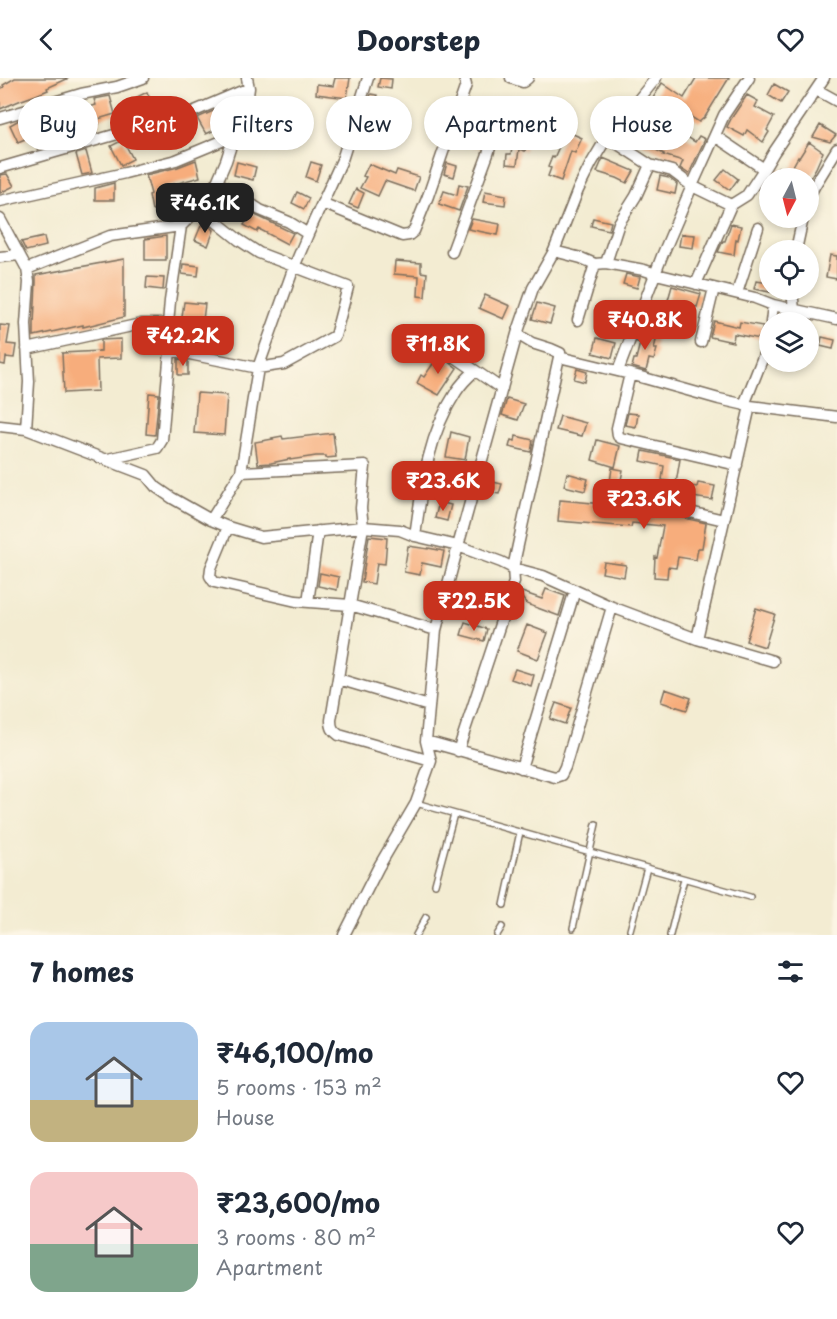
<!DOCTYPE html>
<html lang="en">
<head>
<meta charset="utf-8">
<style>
  :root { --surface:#fff; --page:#f2f2f3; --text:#1f2937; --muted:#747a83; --accent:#c8321e }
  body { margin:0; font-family:"Playpen Sans",sans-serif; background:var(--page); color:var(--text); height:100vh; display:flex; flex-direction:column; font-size:22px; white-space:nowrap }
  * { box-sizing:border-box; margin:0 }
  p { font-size:20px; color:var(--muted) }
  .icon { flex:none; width:33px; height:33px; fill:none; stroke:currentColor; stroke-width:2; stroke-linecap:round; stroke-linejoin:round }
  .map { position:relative; height:857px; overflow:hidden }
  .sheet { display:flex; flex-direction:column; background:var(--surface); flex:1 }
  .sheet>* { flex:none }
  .hud { position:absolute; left:18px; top:18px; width:801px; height:54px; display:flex; gap:12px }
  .needle { width:39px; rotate:187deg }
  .buttons { position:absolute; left:759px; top:90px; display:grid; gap:12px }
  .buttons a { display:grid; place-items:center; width:60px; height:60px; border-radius:50%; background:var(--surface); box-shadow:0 3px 9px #0003; font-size:30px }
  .price { position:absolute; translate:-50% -51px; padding:0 14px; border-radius:12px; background:var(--accent); color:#fff; font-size:20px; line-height:39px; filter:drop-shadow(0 2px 3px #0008) }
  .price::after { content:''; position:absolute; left:50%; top:36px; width:18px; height:14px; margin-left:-9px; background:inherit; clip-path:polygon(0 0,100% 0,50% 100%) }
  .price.active { background:#222; color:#fff }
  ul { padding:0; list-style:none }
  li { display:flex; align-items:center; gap:18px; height:150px; padding:0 30px }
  li span { display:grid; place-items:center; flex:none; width:168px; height:120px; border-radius:18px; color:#555 }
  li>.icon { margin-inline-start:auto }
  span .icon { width:72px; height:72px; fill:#fffc; stroke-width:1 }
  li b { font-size:26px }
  h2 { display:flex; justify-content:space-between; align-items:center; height:72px; padding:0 30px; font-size:26px }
  .pill { padding:0 21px; border-radius:27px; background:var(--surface); box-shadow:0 3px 9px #0003; font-size:21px; line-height:54px }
  .pill.active { background:var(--accent); color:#fff }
  header { display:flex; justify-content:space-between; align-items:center; height:78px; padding:0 30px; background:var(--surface); font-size:27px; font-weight:700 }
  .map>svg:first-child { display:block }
  .building { fill:#f7ad7c }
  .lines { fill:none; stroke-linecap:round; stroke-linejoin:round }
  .lane-casing { stroke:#7b6e5d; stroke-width:8 }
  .street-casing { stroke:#7b6e5d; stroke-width:13 }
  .lane { stroke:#fff; stroke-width:5 }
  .street { stroke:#fff; stroke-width:10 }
</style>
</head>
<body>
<header><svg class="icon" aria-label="back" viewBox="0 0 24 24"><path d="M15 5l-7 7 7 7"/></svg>Doorstep<svg class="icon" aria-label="heart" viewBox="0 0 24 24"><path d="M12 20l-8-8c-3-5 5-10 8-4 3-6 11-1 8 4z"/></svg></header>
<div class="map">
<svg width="837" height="857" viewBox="0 0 837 857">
  <rect width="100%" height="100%" fill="#fcf5e5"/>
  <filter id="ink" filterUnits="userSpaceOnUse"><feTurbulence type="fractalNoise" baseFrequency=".0167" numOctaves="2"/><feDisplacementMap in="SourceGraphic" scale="12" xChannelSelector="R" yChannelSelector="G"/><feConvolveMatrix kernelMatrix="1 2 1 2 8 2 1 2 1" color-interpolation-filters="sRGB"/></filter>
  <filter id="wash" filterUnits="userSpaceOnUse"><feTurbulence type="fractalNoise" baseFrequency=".008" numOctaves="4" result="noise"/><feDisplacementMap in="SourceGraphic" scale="24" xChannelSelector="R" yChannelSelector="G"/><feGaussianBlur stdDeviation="1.35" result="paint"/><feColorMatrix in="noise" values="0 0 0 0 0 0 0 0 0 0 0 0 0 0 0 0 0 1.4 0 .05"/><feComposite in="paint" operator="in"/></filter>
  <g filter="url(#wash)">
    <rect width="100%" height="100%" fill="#f3ecd2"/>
    <g id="blocks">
      <path class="building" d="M 15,0 L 69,0 L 47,10 L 48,12 L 36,17 L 19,23 L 0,31 L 0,11 L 4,9 L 3,7 Z
        M 335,0 L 350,0 L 347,20 L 316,16 L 317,6 L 333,8 Z
        M 380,0 L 392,1 L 391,11 L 378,9 Z
        M 696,0 L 729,0 L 705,39 L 699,44 L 672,27 L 664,41 L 675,47 L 673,50 L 695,64 L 699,58 L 705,61 L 689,96 L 680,90 L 683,83 L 663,77 L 664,76 L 640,64 L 659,30 L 650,25 L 662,5 L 684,20 Z
        M 774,6 L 788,14 L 781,25 L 768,17 Z
        M 147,14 L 154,30 L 143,34 L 137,19 Z
        M 371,16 L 377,17 L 373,34 L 365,33 Z
        M 747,17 L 758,23 L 755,29 L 774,39 L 767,52 L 769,54 L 763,64 L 747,52 L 744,58 L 727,49 L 731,41 Z
        M 110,18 L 115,36 L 98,41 L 99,46 L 90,49 L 89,46 L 78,50 L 74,37 L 68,39 L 66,56 L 59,55 L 60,41 L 37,48 L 42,60 L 34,63 L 32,58 L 18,64 L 10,47 L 19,42 L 55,32 L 55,33 L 73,34 L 96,27 L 94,21 Z
        M 237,23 L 239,28 L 237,39 L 227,43 L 231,49 L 229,52 L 221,55 L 219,50 L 206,56 L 197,40 Z
        M 462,41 L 467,41 L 465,51 L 486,56 L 482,70 L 469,67 L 470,63 L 456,60 Z
        M 820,47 L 836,57 L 830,64 L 813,59 Z
        M 250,50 L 260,53 L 257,65 L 242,60 Z
        M 566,53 L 582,60 L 575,75 L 571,73 L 561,103 L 548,98 L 551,90 L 548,89 L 552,79 L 554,80 Z
        M 514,60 L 527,62 L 525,73 L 519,71 L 517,87 L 506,86 L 507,76 L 511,76 Z
        M 123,62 L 133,81 L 121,87 L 111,68 Z
        M 809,64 L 823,74 L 816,90 L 810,100 L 778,100 L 771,98 L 778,89 L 788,97 L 798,79 L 799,80 Z
        M 86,73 L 92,95 L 82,97 L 76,76 Z
        M 603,80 L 634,93 L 627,105 L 617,100 L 597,94 Z
        M 196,82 L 200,99 L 160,110 L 164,129 L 152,132 L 149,117 L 151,116 L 146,97 L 178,89 Z
        M 237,84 L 256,89 L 253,102 L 234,97 Z
        M 311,84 L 321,87 L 316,103 L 306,99 Z
        M 447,85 L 457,88 L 454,99 L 444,96 Z
        M 369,86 L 395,97 L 397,92 L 419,99 L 414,113 L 385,103 L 378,118 L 360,110 L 366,99 L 363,98 Z
        M 725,91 L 738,101 L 730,112 L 716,102 Z
        M 7,96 L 14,108 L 0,115 L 0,97 Z
        M 660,98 L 669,100 L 677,106 L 675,116 L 657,112 Z
        M 114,105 L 114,122 L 95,122 L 95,110 Z
        M 459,106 L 468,108 L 459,133 L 439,126 L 444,113 L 457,117 Z
        M 356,111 L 364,115 L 358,130 L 349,126 Z
        M 485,113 L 506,117 L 505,127 L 483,124 Z
        M 297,114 L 309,120 L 304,131 L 292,125 Z
        M 251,135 L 293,155 L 287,166 L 259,151 L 257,154 L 244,147 Z
        M 593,140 L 611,144 L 609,152 L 591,148 Z
        M 472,141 L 500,146 L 498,157 L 468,151 Z
        M 203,143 L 214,152 L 208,168 L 195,162 Z
        M 731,146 L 741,148 L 738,162 L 736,161 L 734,177 L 718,174 L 723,163 L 725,163 Z
        M 681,156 L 695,157 L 693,170 L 679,168 Z
        M 166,158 L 166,182 L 145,182 L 145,161 Z
        M 44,159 L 46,168 L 26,173 L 22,165 L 21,164 Z
        M 830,177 L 837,178 L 837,201 L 826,199 Z
        M 124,181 L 124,239 L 83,249 L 83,247 L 34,258 L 34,246 L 36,205 L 36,197 Z
        M 395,183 L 421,185 L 421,194 L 427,195 L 425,219 L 418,218 L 419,198 L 394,196 Z
        M 183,186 L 199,188 L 198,198 L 182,196 Z
        M 626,196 L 640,199 L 637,210 L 623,206 Z
        M 147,199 L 164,200 L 163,212 L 146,210 Z
        M 756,203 L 770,205 L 770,214 L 754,211 Z
        M 672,208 L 701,216 L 697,229 L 668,222 Z
        M 485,217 L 510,228 L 504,241 L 479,230 Z
        M 184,224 L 205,226 L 203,242 L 182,239 Z
        M 537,225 L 555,230 L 550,246 L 532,241 Z
        M 714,243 L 739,249 L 740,244 L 763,248 L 760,261 L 734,256 L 733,264 L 710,259 Z
        M 664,246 L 686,251 L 684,260 L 662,255 Z
        M 0,247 L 10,248 L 7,266 L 16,267 L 14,280 L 6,279 L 5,287 L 0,286 Z
        M 144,254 L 161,256 L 162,268 L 142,265 Z
        M 641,254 L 657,258 L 654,271 L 657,271 L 654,282 L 649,281 L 646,293 L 632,289 L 634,281 L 636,281 L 640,265 L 637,264 Z
        M 822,259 L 835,262 L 833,271 L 820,268 Z
        M 597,260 L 616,265 L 612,280 L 593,275 Z
        M 121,261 L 121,280 L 97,281 L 98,313 L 64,315 L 62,275 L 101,273 L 101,262 Z
        M 437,273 L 441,278 L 457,290 L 439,317 L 417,305 L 421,297 L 424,299 L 435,283 L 432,281 Z
        M 178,281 L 188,283 L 188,297 L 178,297 Z
        M 577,291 L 587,294 L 585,304 L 574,301 Z
        M 149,315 L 159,316 L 155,357 L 146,356 Z
        M 197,315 L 227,317 L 224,357 L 194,355 Z
        M 507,321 L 524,326 L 518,342 L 502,337 Z
        M 628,335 L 638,336 L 636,349 L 625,347 Z
        M 560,338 L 586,345 L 582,358 L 556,352 Z
        M 451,354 L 469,359 L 465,382 L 446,379 Z
        M 333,355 L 336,379 L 326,380 L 326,378 L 316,378 L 290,382 L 290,381 L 271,385 L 258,386 L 255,364 L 273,361 L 272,360 L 282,358 L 283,361 Z
        M 516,358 L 533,362 L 531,374 L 509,369 L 511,362 L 515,363 Z
        M 597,362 L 620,368 L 615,389 L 592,382 Z
        M 643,373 L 680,381 L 676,405 L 662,402 L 664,388 L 641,383 Z
        M 612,390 L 623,392 L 620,407 L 617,406 L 616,412 L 609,411 Z
        M 567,395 L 588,401 L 585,413 L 564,408 Z
        M 484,402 L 502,406 L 499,416 L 481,413 Z
        M 698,405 L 715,408 L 712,422 L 693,419 L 692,427 L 675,423 L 678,406 L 697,409 Z
        M 560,422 L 603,426 L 602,430 L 637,433 L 637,431 L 649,432 L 706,445 L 702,470 L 698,470 L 696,482 L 678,479 L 676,490 L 668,489 L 667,500 L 654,499 L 655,479 L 657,480 L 663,448 L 632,445 L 631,449 L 558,443 Z
        M 439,424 L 451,427 L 447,443 L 435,440 Z
        M 369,458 L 387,460 L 385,486 L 377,485 L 374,506 L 362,504 Z
        M 408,468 L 428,471 L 428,470 L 444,473 L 441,489 L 422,485 L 420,497 L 404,494 Z
        M 604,484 L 626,487 L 624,499 L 602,495 Z
        M 320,495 L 339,499 L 337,512 L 318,508 Z
        M 479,511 L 494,515 L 491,526 L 476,522 Z
        M 546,511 L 565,518 L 559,538 L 527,526 L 518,515 L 519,513 L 542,521 Z
        M 756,530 L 775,536 L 765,569 L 746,563 Z
        M 465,544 L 487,551 L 484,563 L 461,557 Z
        M 527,547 L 548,555 L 538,581 L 517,573 Z
        M 515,591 L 534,597 L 531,608 L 511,601 Z
        M 665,611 L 691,620 L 687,632 L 661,624 Z
        M 556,625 L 571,630 L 565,646 L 550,641 Z"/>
    </g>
  </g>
  <g filter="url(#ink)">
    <use href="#blocks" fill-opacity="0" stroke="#7b6e5d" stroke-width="1.5"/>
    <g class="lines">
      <g class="lane-casing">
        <path id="lane" d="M 416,725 L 750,819
          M 435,806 L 454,736
          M 504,827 L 520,754
          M 573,850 L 596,746
          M 630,852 L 647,790
          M 416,857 L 426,839
          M 497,857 L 502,849
          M 670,857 L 684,801"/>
      </g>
      <g class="street-casing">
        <path id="street" d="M 511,0 L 523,4 L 528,0
          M 817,12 L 837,23
          M 0,40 L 81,16 L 117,9 L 143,0
          M 715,58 L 764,91
          M 607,59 L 650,87 L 672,93 L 692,108 L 731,127
          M 0,90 L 190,35 L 249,10
          M 217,104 L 260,132 L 289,144 L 308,156
          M 808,120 L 815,107 L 837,71
          M 0,123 L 125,95 L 176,82 L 234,58
          M 322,125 L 402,158 L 409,157 L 414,153 L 428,118 L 466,7 L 464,0
          M 0,141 L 27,191 L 29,204 L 26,246 L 29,304 L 26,351 L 0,348
          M 181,148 L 199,130 L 217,104 L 226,83 L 234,58 L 244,45 L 249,10 L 247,0
          M 796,172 L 803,140
          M 554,173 L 581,180 L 595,186 L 606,185 L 644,192 L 656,196 L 755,220 L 773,227 L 771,244
          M 452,174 L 488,76 L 499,40 L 458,32
          M 0,179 L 19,177
          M 606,185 L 619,145 L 636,118 L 650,87
          M 27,191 L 110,158 L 181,148 L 170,223 L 168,246 L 170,272 L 258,290 L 284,286 L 335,258 L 348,209 L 259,175 L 239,162 L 199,130
          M 696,206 L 731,127 L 747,117 L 764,91 L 774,74 L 824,0
          M 792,212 L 794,232
          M 737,215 L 758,150
          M 773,227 L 837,241
          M 578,242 L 595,186
          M 517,256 L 532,265 L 551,271 L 560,275 L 559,279 L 630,296 L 719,321 L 750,328 L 837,339
          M 701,264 L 714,210
          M 27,271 L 141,246 L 168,246
          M 445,272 L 502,311
          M 618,293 L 662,178 L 692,108 L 724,37 L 749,0
          M 630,296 L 617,350 L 618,358 L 621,360 L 737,387
          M 744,327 L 763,279 L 770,255
          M 26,351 L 146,397 L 156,409 L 172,420 L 211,442 L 228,449 L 261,459 L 363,449 L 400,452 L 415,458 L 458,468 L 501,484 L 513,490 L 543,498 L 612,529 L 697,561 L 773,583
          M 108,381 L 157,370 L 162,362 L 170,272
          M 241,394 L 365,388 L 361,430 L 363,449 L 331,642 C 331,650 333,653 339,657 L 431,683
          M 626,419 L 724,442
          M 211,442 L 241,394 L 258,290 L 294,189 L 308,156 L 342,82 L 368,0
          M 228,449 L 211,490 L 210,498 L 214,504 L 296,523 L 350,527 L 436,552
          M 415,458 C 422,408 428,357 456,314 C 461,306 468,299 475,293
          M 308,524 L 318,453
          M 697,561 L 750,328
          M 338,601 L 429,628
          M 426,663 L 555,699 L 561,697 L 565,689 L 612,529
          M 458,673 L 514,504 L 513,490 L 559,279
          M 521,690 L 575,512
          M 344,857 L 378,790 L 416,725 L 431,683 L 426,663 L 436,552 L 458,468 L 517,256 L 533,210 L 554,173 L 578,112 L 591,86 L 607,59 L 631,31 L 656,0"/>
      </g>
      <use href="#lane" class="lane"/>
      <use href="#street" class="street"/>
    </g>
  </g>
</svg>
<div class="buttons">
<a><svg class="needle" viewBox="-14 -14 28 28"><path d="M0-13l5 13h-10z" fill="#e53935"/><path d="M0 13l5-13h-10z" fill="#747a83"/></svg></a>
<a><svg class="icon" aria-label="locate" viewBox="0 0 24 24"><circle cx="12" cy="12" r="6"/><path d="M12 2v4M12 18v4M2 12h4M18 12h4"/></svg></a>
<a><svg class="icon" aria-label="layers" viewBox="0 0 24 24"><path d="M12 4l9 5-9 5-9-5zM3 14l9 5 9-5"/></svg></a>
</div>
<b class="price active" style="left:205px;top:156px">₹46.1K</b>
<b class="price" style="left:645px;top:273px">₹40.8K</b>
<b class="price" style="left:183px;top:289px">₹42.2K</b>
<b class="price" style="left:438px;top:297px">₹11.8K</b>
<b class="price" style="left:443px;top:434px">₹23.6K</b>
<b class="price" style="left:644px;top:452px">₹23.6K</b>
<b class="price" style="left:474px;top:554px">₹22.5K</b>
<div class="hud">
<a class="pill">Buy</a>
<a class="pill active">Rent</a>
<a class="pill">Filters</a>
<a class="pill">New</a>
<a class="pill">Apartment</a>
<a class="pill">House</a>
</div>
</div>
<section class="sheet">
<h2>7 homes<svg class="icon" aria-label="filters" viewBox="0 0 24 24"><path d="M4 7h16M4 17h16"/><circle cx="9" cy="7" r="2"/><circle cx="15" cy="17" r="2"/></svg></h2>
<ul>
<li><span style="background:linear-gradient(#a9c7e8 65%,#c2b280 0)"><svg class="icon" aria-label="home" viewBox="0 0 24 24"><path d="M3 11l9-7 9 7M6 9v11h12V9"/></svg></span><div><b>₹46,100/mo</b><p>5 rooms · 153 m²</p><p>House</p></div><svg class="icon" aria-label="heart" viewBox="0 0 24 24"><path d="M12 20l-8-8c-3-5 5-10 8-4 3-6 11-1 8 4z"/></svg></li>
<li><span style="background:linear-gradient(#f6c9c9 60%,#7fa58c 0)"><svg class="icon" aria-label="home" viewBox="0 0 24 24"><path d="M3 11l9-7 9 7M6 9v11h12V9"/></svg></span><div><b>₹23,600/mo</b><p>3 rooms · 80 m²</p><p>Apartment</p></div><svg class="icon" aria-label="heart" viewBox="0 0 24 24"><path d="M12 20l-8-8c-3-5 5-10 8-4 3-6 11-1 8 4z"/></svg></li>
</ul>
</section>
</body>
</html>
